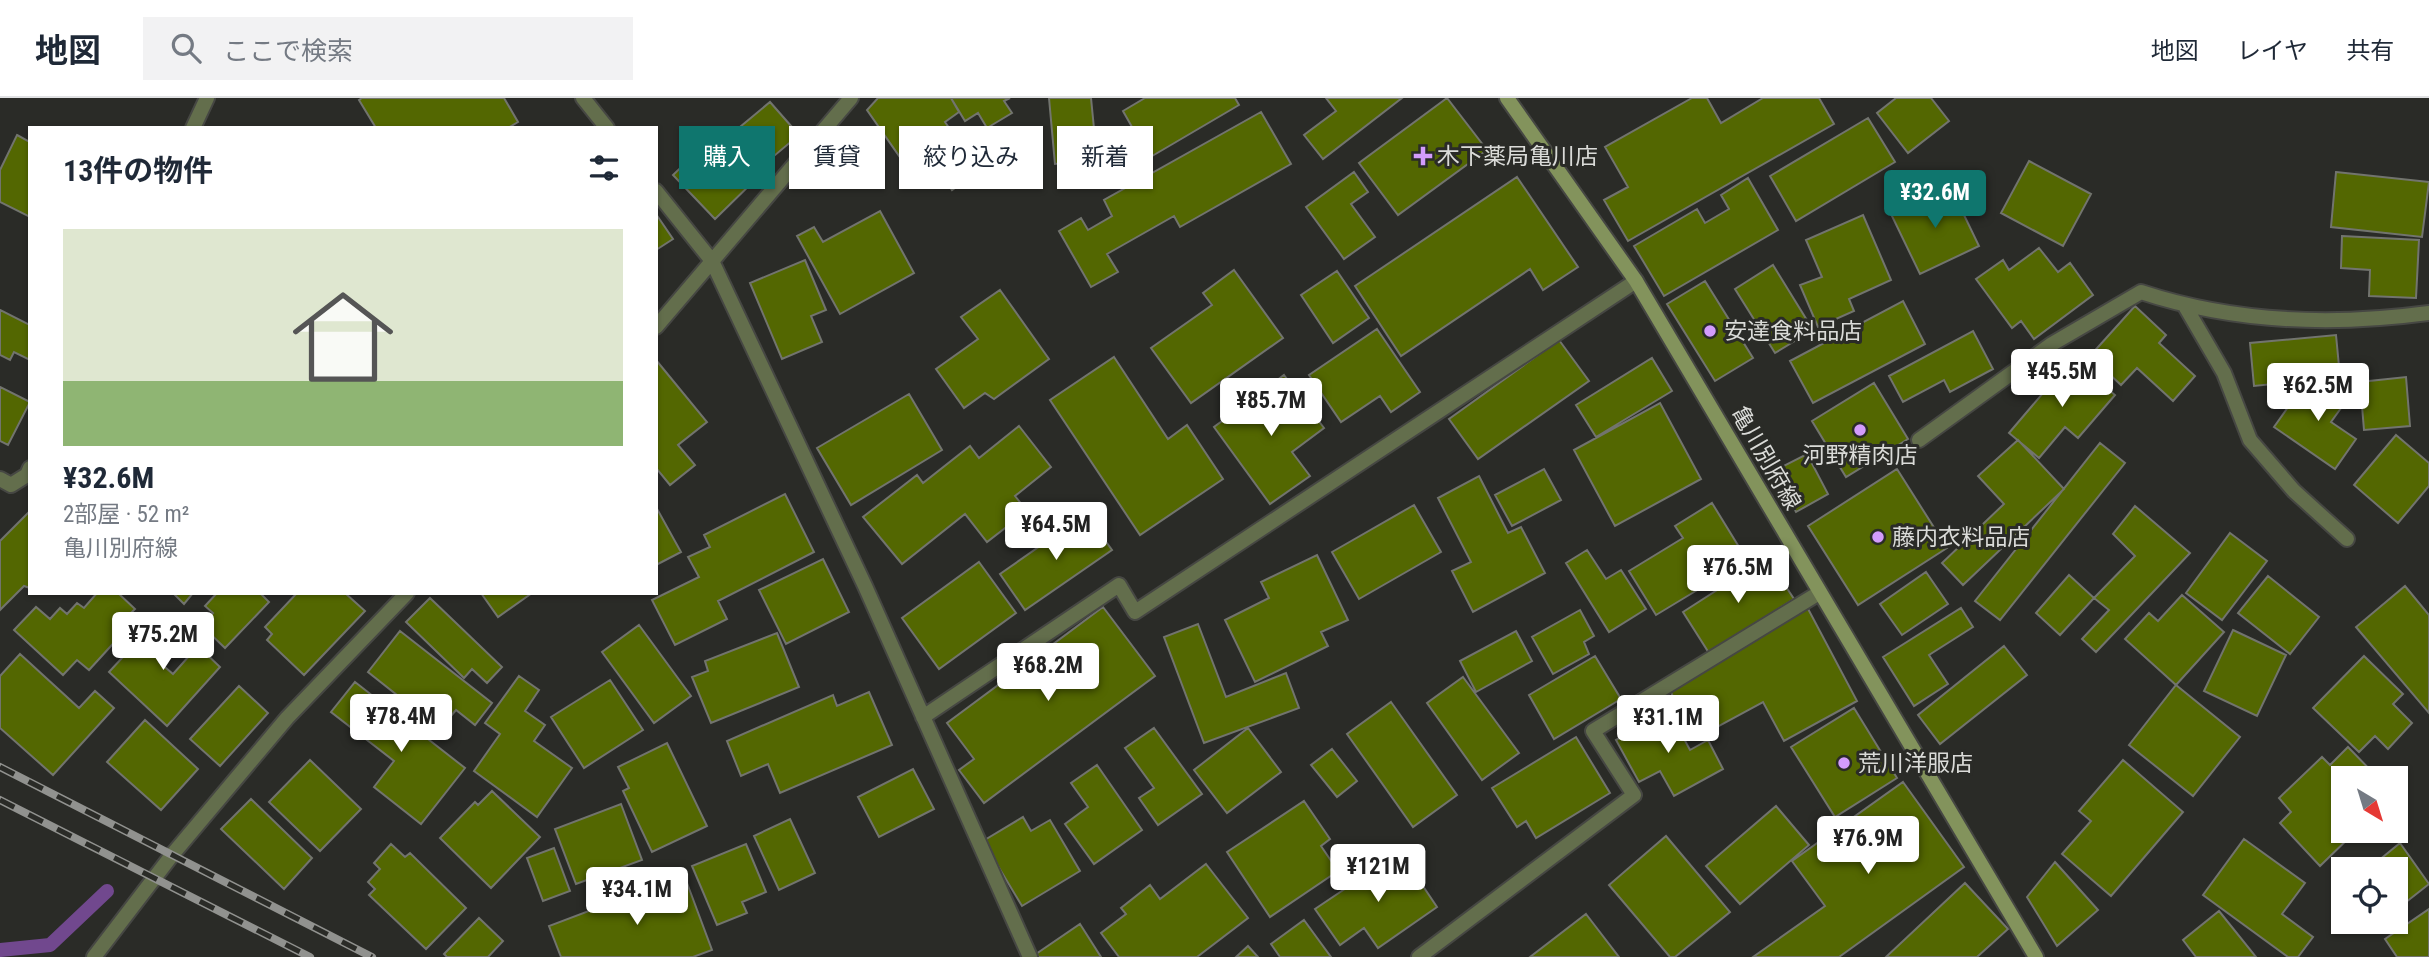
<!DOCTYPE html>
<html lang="ja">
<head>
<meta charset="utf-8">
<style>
  :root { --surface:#fff; --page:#f2f2f3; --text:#1f2937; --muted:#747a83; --line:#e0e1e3; --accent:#0f766e }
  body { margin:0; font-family:"Roboto Condensed","Noto Sans JP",sans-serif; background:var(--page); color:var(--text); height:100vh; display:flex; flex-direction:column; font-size:26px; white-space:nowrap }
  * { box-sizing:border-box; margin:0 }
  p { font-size:23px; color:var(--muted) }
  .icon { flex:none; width:38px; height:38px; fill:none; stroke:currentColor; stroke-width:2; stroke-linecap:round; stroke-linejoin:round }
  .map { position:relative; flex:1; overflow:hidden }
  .side { position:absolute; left:28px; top:28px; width:630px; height:469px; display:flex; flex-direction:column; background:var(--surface); border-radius:0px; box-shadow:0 2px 5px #0004 }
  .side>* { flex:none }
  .hud { position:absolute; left:679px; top:28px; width:665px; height:63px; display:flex; gap:14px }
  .needle { width:46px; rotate:142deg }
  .controls { position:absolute; left:2331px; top:668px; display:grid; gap:14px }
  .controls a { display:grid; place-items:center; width:77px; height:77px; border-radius:0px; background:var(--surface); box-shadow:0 2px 5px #0004; font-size:35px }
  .price { position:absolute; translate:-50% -60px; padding:0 16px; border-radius:7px; background:#fff; color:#222; font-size:23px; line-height:46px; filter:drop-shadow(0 2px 4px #0008) }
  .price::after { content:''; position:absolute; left:50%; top:42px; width:21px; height:16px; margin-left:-10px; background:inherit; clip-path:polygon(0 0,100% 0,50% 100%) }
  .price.on { background:var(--accent); color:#fff }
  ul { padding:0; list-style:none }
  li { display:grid; align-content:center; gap:14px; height:371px; padding:0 35px }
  li span { display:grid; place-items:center; height:217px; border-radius:0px; color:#555 }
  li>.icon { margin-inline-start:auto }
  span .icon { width:126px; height:126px; fill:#fffc; stroke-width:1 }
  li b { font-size:30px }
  h2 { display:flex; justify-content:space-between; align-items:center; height:84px; padding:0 35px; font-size:30px }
  .tag { padding:0 24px; border-radius:0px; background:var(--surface); box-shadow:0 2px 5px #0004; font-size:24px; line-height:63px }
  .tag.on { background:var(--accent); color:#fff }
  header { display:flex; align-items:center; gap:42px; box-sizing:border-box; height:98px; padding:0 35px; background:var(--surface); border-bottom:2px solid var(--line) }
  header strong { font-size:33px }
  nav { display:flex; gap:38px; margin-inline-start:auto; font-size:24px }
  .search { width:490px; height:63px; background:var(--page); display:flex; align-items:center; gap:18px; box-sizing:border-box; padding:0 24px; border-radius:0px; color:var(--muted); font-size:26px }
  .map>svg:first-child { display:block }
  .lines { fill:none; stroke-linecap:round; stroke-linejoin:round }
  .stream { stroke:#71488e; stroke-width:14 }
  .building { fill:#536701; stroke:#72746e; stroke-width:2 }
  .street-casing { stroke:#464743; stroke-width:18 }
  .secondary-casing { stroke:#464743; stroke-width:18 }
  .street { stroke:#636e4c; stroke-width:14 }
  .secondary { stroke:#83935c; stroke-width:14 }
  .rail-casing { stroke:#91928f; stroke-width:8 }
  .rail { stroke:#2a2b27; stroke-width:5; stroke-dasharray:16; stroke-linecap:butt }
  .poi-dot { fill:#d39cfc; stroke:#2a2b27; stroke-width:2.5 }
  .labels { text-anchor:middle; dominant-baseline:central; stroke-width:6; stroke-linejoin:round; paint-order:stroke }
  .poi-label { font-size:23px; fill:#dadbd8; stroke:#2a2b27; text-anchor:start }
  .street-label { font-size:23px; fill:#dadbd8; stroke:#2a2b27 }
</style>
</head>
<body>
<header>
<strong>地図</strong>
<div class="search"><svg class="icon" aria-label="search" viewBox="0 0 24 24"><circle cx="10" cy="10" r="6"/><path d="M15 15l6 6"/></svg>ここで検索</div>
<nav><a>地図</a><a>レイヤ</a><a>共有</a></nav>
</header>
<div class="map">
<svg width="2429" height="859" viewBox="0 0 2429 859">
  <rect width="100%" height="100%" fill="#2a2b27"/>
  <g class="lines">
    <path class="stream" d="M 0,852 L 50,847 L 107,793"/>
  </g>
  <path class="building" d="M 362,0 L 504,0 L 518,24 L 508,30 L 376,30 L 359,2 Z
    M 878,0 L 951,0 L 959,14 L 945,24 L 979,73 L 952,92 L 938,71 L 918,85 L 867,12 Z
    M 951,0 L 1010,0 L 1004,3 L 1012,15 L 987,30 L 978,15 L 965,23 Z
    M 1049,0 L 1091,0 L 1097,61 L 1055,66 Z
    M 1145,0 L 1235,0 L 1239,7 L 1130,71 L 1116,47 L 1136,36 L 1123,13 Z
    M 1326,0 L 1402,0 L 1323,61 L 1304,37 L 1336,13 Z
    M 1447,0 L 1487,52 L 1398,117 L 1359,65 Z
    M 1692,0 L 1707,0 L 1721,25 L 1763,0 L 1819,0 L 1834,26 L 1628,143 L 1604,102 L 1628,89 L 1605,49 Z
    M 1896,0 L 1931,0 L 1949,23 L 1908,55 L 1877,15 Z
    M 770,4 L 799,37 L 762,68 L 734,34 Z
    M 1261,14 L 1291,66 L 1180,129 L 1174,118 L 1107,156 L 1118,174 L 1091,189 L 1059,133 L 1081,120 L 1088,132 L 1112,118 L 1104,102 Z
    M 1868,20 L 1895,64 L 1796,123 L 1770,78 Z
    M 717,35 L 759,78 L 715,121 L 673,77 Z
    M 17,37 L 30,44 L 30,119 L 0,104 L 0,72 Z
    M 2029,63 L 2091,96 L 2063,148 L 2001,115 Z
    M 1354,74 L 1368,94 L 1351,106 L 1375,139 L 1344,161 L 1306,109 Z
    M 2336,74 L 2429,84 L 2422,139 L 2331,129 Z
    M 1517,79 L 1578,169 L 1543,192 L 1530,171 L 1401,258 L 1355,188 Z
    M 1748,80 L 1778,132 L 1664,198 L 1634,148 L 1697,111 L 1705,125 L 1729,111 L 1721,97 Z
    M 1950,88 L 1979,148 L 1920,176 L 1891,116 Z
    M 880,113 L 914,175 L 840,216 L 797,138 L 814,129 L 823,144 Z
    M 656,116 L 673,141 L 656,152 Z
    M 1863,117 L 1891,182 L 1849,201 L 1854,213 L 1818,229 L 1800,187 L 1822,179 L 1806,142 Z
    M 2342,138 L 2419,142 L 2416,200 L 2369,198 L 2370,172 L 2341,170 Z
    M 2039,150 L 2058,174 L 2070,165 L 2093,197 L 2034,241 L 2021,223 L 2012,230 L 1976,181 L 2003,162 L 2009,172 Z
    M 805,162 L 826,212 L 811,218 L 822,244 L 782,261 L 750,185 Z
    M 1773,167 L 1813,232 L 1775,255 L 1735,191 Z
    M 1234,172 L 1283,240 L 1191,305 L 1151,250 L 1212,207 L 1203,195 Z
    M 1337,173 L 1369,220 L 1333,245 L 1301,197 Z
    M 1705,183 L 1753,260 L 1715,283 L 1667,206 Z
    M 1000,192 L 1049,261 L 994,301 L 985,295 L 964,310 L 936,271 L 978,241 L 961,219 Z
    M 1903,203 L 1925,246 L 1813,305 L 1790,263 Z
    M 2135,208 L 2166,237 L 2159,245 L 2195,278 L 2173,303 L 2137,270 L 2121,287 L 2090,258 Z
    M 0,212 L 30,227 L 30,262 L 14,254 L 10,262 L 0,257 Z
    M 1377,231 L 1420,294 L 1391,314 L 1380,298 L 1341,324 L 1309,277 Z
    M 1973,233 L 1993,271 L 1950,294 L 1944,282 L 1903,304 L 1889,278 Z
    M 2336,237 L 2340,279 L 2254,288 L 2250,245 Z
    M 1559,242 L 1589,283 L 1478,361 L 1449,321 Z
    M 1114,259 L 1168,341 L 1187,327 L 1223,381 L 1140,437 L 1050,302 Z
    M 1652,260 L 1672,293 L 1596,339 L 1576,307 Z
    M 2072,261 L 2115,297 L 2078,340 L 2065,329 L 2039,360 L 2009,335 Z
    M 656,262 L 707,324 L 678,347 L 695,367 L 670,387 L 656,370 Z
    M 1284,277 L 1324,330 L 1292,354 L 1310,378 L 1270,406 L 1214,329 Z
    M 2320,278 L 2349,299 L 2331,324 L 2356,341 L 2335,371 L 2274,329 L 2298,295 L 2307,297 Z
    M 2406,279 L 2410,328 L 2364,332 L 2360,284 Z
    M 1874,285 L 1908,341 L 1846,379 L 1812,323 Z
    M 0,289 L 30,304 L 8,347 L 0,343 Z
    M 909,296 L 942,352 L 851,407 L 817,350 Z
    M 1660,305 L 1701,381 L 1615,428 L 1574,352 Z
    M 1019,328 L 1051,369 L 1015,398 L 1027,413 L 987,444 L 965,416 L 902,466 L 863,419 L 917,377 L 923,385 L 970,348 L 979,360 Z
    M 2396,337 L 2429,365 L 2429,388 L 2398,425 L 2354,387 Z
    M 2018,342 L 2064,391 L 1963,487 L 1942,465 L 2004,406 L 1978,378 Z
    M 2100,345 L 2125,365 L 2000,522 L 1975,503 Z
    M 1807,356 L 1828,396 L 1796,414 L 1774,373 Z
    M 1544,371 L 1561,402 L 1512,428 L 1495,397 Z
    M 1897,371 L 1947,450 L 1858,507 L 1808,428 Z
    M 1479,378 L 1508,435 L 1521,429 L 1545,475 L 1473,514 L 1452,473 L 1471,464 L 1438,400 Z
    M 785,396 L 814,454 L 718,503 L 727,521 L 675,547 L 652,502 L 699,479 L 688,459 L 710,449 L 704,437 Z
    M 1712,405 L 1747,462 L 1656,517 L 1629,473 L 1683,440 L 1675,428 Z
    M 1414,407 L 1441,454 L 1359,501 L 1332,454 Z
    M 2135,408 L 2190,455 L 2096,554 L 2082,541 L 2109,512 L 2094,500 L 2135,458 L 2113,436 Z
    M 656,409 L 681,454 L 656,467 Z
    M 30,413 L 30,490 L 24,488 L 0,512 L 0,443 Z
    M 1086,416 L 1112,452 L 1025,512 L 1000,476 Z
    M 2230,435 L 2267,463 L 2222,522 L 2186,495 Z
    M 1587,452 L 1606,481 L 1621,472 L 1646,511 L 1609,534 L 1566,465 Z
    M 1317,457 L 1348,522 L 1321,534 L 1328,548 L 1255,584 L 1225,522 L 1269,500 L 1261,484 Z
    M 1767,460 L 1794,501 L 1709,555 L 1683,514 Z
    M 823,461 L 849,514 L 786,546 L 759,492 Z
    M 979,464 L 1016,515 L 939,571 L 902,520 Z
    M 1926,474 L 1948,506 L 1902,537 L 1880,506 Z
    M 2069,477 L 2094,500 L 2060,537 L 2036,515 Z
    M 2268,478 L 2319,519 L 2290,556 L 2238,515 Z
    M 2405,488 L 2429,517 L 2429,615 L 2356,529 Z
    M 97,495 L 118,495 L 135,511 L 125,521 L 131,526 L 89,572 L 77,562 L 63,577 L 14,532 L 36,509 L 50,521 L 60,510 L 67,516 L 77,505 L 84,510 Z
    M 173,495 L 193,495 L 184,506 Z
    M 217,495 L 260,495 L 269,504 L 225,550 L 202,528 L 213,515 L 205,508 Z
    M 297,495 L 345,495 L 365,513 L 304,577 L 267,542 L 272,536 L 265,529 Z
    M 481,495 L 532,495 L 498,519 Z
    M 2182,497 L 2224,534 L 2176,587 L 2125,541 L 2149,515 L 2158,523 Z
    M 430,500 L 502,569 L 487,585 L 472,571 L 464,580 L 406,524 Z
    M 1806,507 L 1857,603 L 1784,643 L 1763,604 L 1695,641 L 1665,583 Z
    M 1103,509 L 1155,578 L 984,705 L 959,672 L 974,661 L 947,625 Z
    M 1961,510 L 1973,529 L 1929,557 L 1948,586 L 1914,608 L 1883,559 Z
    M 1580,512 L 1594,538 L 1584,544 L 1589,556 L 1553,576 L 1532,539 Z
    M 161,518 L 183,538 L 159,564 L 173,576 L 198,548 L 220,569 L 167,628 L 109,574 Z
    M 1198,526 L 1226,599 L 1286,575 L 1299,610 L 1204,645 L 1164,539 Z
    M 639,527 L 691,598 L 654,625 L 602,554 Z
    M 2233,532 L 2286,557 L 2257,618 L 2204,593 Z
    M 400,533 L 492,605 L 475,627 L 456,612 L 440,631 L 368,574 Z
    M 1516,533 L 1532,563 L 1476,594 L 1460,563 Z
    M 777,535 L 799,589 L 711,625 L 692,579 L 708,573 L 705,563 Z
    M 2004,548 L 2027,577 L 1940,646 L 1918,617 Z
    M 20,556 L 79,610 L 95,593 L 114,610 L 53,677 L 0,630 L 0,578 Z
    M 1595,558 L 1621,601 L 1554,641 L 1529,597 Z
    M 2364,558 L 2403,596 L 2393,606 L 2412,625 L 2388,651 L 2375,638 L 2359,654 L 2313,610 Z
    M 519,578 L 539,592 L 525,613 L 545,627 L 534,643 L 572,670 L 537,719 L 474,673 L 500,636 L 485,625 Z
    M 1463,579 L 1519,655 L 1482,682 L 1427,605 Z
    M 610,582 L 643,632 L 584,670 L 551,619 Z
    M 355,584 L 465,670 L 421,726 L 374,689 L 394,663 L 331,614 Z
    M 2176,587 L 2240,639 L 2193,698 L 2129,647 Z
    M 239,588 L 268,615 L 220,668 L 190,641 Z
    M 869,594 L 892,647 L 780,695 L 768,666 L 741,678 L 727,643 L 833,597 L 837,608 Z
    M 1391,604 L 1457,697 L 1413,729 L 1347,636 Z
    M 1854,610 L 1897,680 L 1835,719 L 1791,649 Z
    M 1669,613 L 1690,652 L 1708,642 L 1723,671 L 1674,698 L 1660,673 L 1639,684 L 1616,642 Z
    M 145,622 L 198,671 L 161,712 L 107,664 Z
    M 1154,630 L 1202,696 L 1158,727 L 1139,700 L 1154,690 L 1125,650 Z
    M 1248,630 L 1281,674 L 1227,715 L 1194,672 Z
    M 1576,639 L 1610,695 L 1536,740 L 1526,723 L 1517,729 L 1492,690 Z
    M 667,645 L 707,728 L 652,754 L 623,693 L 629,690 L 618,669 Z
    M 2348,649 L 2379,681 L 2343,681 L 2343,733 L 2356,733 L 2320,768 L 2280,725 L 2291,714 L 2279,700 L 2322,659 L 2330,667 Z
    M 1332,651 L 1357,683 L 1337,699 L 1311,667 Z
    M 310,662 L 361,711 L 320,753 L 269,704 Z
    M 2123,662 L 2183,714 L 2111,798 L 2062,756 L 2091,723 L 2079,713 Z
    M 1097,667 L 1142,732 L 1094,766 L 1065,726 L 1088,709 L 1071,685 Z
    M 913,671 L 934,711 L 879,739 L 858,699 Z
    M 1903,684 L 1964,769 L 1839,859 L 1753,859 L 1825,808 L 1792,763 Z
    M 492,693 L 540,739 L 491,790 L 440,740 L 475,704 L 478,707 Z
    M 251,701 L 312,760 L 284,791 L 221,731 Z
    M 1304,703 L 1330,741 L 1321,748 L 1338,773 L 1270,819 L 1227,754 Z
    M 621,706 L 642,762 L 576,786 L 555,731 Z
    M 1776,708 L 1809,747 L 1740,806 L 1706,768 Z
    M 1023,719 L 1031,733 L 1050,722 L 1080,773 L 1022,808 L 983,743 Z
    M 790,721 L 815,775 L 779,792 L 754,738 Z
    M 1666,738 L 1730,814 L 1675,859 L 1670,859 L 1609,787 Z
    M 2244,741 L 2305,785 L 2282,816 L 2313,839 L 2298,859 L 2288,859 L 2203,797 Z
    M 2400,745 L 2429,786 L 2396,812 L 2396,772 L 2367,772 Z
    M 391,746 L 405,759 L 410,755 L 466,810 L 426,851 L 369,797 L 375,791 L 368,784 L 380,771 L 374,765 Z
    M 746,746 L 766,794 L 742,804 L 747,815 L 717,827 L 692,768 Z
    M 554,750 L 570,793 L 543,803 L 527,760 Z
    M 1400,754 L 1437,809 L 1378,850 L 1364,830 L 1340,847 L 1315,811 Z
    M 2055,764 L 2098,812 L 2057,848 L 2027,799 Z
    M 1206,766 L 1248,820 L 1197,859 L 1119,859 L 1101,835 L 1126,816 L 1121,810 L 1150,787 L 1160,801 Z
    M 684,777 L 712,852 L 693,859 L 561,859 L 549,828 Z
    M 1965,785 L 2008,831 L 1977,859 L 1886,859 Z
    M 2429,811 L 2429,859 L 2397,859 L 2385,841 Z
    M 2219,813 L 2256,859 L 2196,859 L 2183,842 Z
    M 1586,816 L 1619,859 L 1530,859 Z
    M 479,820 L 503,843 L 488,859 L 447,859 L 444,856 Z
    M 1304,822 L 1331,859 L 1280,859 L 1271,846 Z
    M 2362,824 L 2380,824 L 2369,833 Z
    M 1080,826 L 1101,859 L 1038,859 L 1036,856 Z
    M 1248,848 L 1258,859 L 1236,859 Z"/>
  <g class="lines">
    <g class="street-casing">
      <path id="street" d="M 583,0 L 607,30
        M 193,30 L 207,0
        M 656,93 L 712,163 L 865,488 L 1030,859
        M 2185,208 L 2224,275 L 2250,342 L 2294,393 L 2347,441
        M 656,229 L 851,0
        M 1919,342 L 2052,246 L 2141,194 C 2235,225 2332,228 2429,215
        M 0,381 L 11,387 L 27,377 L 30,370
        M 923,619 L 1119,487 L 1135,514 L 1636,183
        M 94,859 L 172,757 L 287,620 L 407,495
        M 1419,859 L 1634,697 L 1593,633 L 1819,495"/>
    </g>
    <g class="secondary-casing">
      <path id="secondary" d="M 1507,0 L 1636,183 L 2036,859"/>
    </g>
    <use href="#street" class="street"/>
    <use href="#secondary" class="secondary"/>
    <g class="rail-casing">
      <path id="rail" d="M 0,669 L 372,859
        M 0,702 L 310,859"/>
    </g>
    <use href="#rail" class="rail"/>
  </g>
  <g class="poi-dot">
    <path d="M1419.5 47.5h7v7h7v7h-7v7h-7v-7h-7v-7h7z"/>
    <circle cx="1710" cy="233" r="7"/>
    <circle cx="1860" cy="332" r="7"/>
    <circle cx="1878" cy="439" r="7"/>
    <circle cx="1844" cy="665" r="7"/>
  </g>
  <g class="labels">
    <g class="poi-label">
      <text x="1437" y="58">木下薬局亀川店</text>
      <text x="1724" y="233">安達食料品店</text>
      <text x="1860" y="357" text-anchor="middle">河野精肉店</text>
      <text x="1892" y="439">藤内衣料品店</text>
      <text x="1858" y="665">荒川洋服店</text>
    </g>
    <g class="street-label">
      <text transform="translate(1766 360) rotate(60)">亀川別府線</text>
    </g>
  </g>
</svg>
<div class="controls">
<a><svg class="needle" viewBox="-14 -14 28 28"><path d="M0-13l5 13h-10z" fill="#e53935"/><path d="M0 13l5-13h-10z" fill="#747a83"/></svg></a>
<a><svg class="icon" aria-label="locate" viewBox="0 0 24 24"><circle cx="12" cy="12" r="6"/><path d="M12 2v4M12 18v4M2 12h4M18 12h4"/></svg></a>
</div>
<b class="price on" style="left:1935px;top:132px">¥32.6M</b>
<b class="price" style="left:2062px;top:311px">¥45.5M</b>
<b class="price" style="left:2318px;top:325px">¥62.5M</b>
<b class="price" style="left:1271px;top:340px">¥85.7M</b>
<b class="price" style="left:1056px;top:464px">¥64.5M</b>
<b class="price" style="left:1738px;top:507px">¥76.5M</b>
<b class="price" style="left:163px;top:574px">¥75.2M</b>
<b class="price" style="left:1048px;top:605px">¥68.2M</b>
<b class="price" style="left:401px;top:656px">¥78.4M</b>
<b class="price" style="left:1668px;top:657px">¥31.1M</b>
<b class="price" style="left:1868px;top:778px">¥76.9M</b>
<b class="price" style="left:1378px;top:806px">¥121M</b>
<b class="price" style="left:637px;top:829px">¥34.1M</b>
<div class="hud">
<a class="tag on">購入</a>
<a class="tag">賃貸</a>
<a class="tag">絞り込み</a>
<a class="tag">新着</a>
</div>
<section class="side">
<h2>13件の物件<svg class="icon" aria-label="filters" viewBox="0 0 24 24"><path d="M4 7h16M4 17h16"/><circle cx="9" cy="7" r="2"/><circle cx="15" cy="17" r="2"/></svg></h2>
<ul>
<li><span style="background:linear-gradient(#dfe7d0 70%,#8fb573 0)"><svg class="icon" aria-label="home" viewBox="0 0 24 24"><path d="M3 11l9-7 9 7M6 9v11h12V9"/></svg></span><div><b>¥32.6M</b><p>2部屋 · 52 m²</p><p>亀川別府線</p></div></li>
</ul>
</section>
</div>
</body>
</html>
